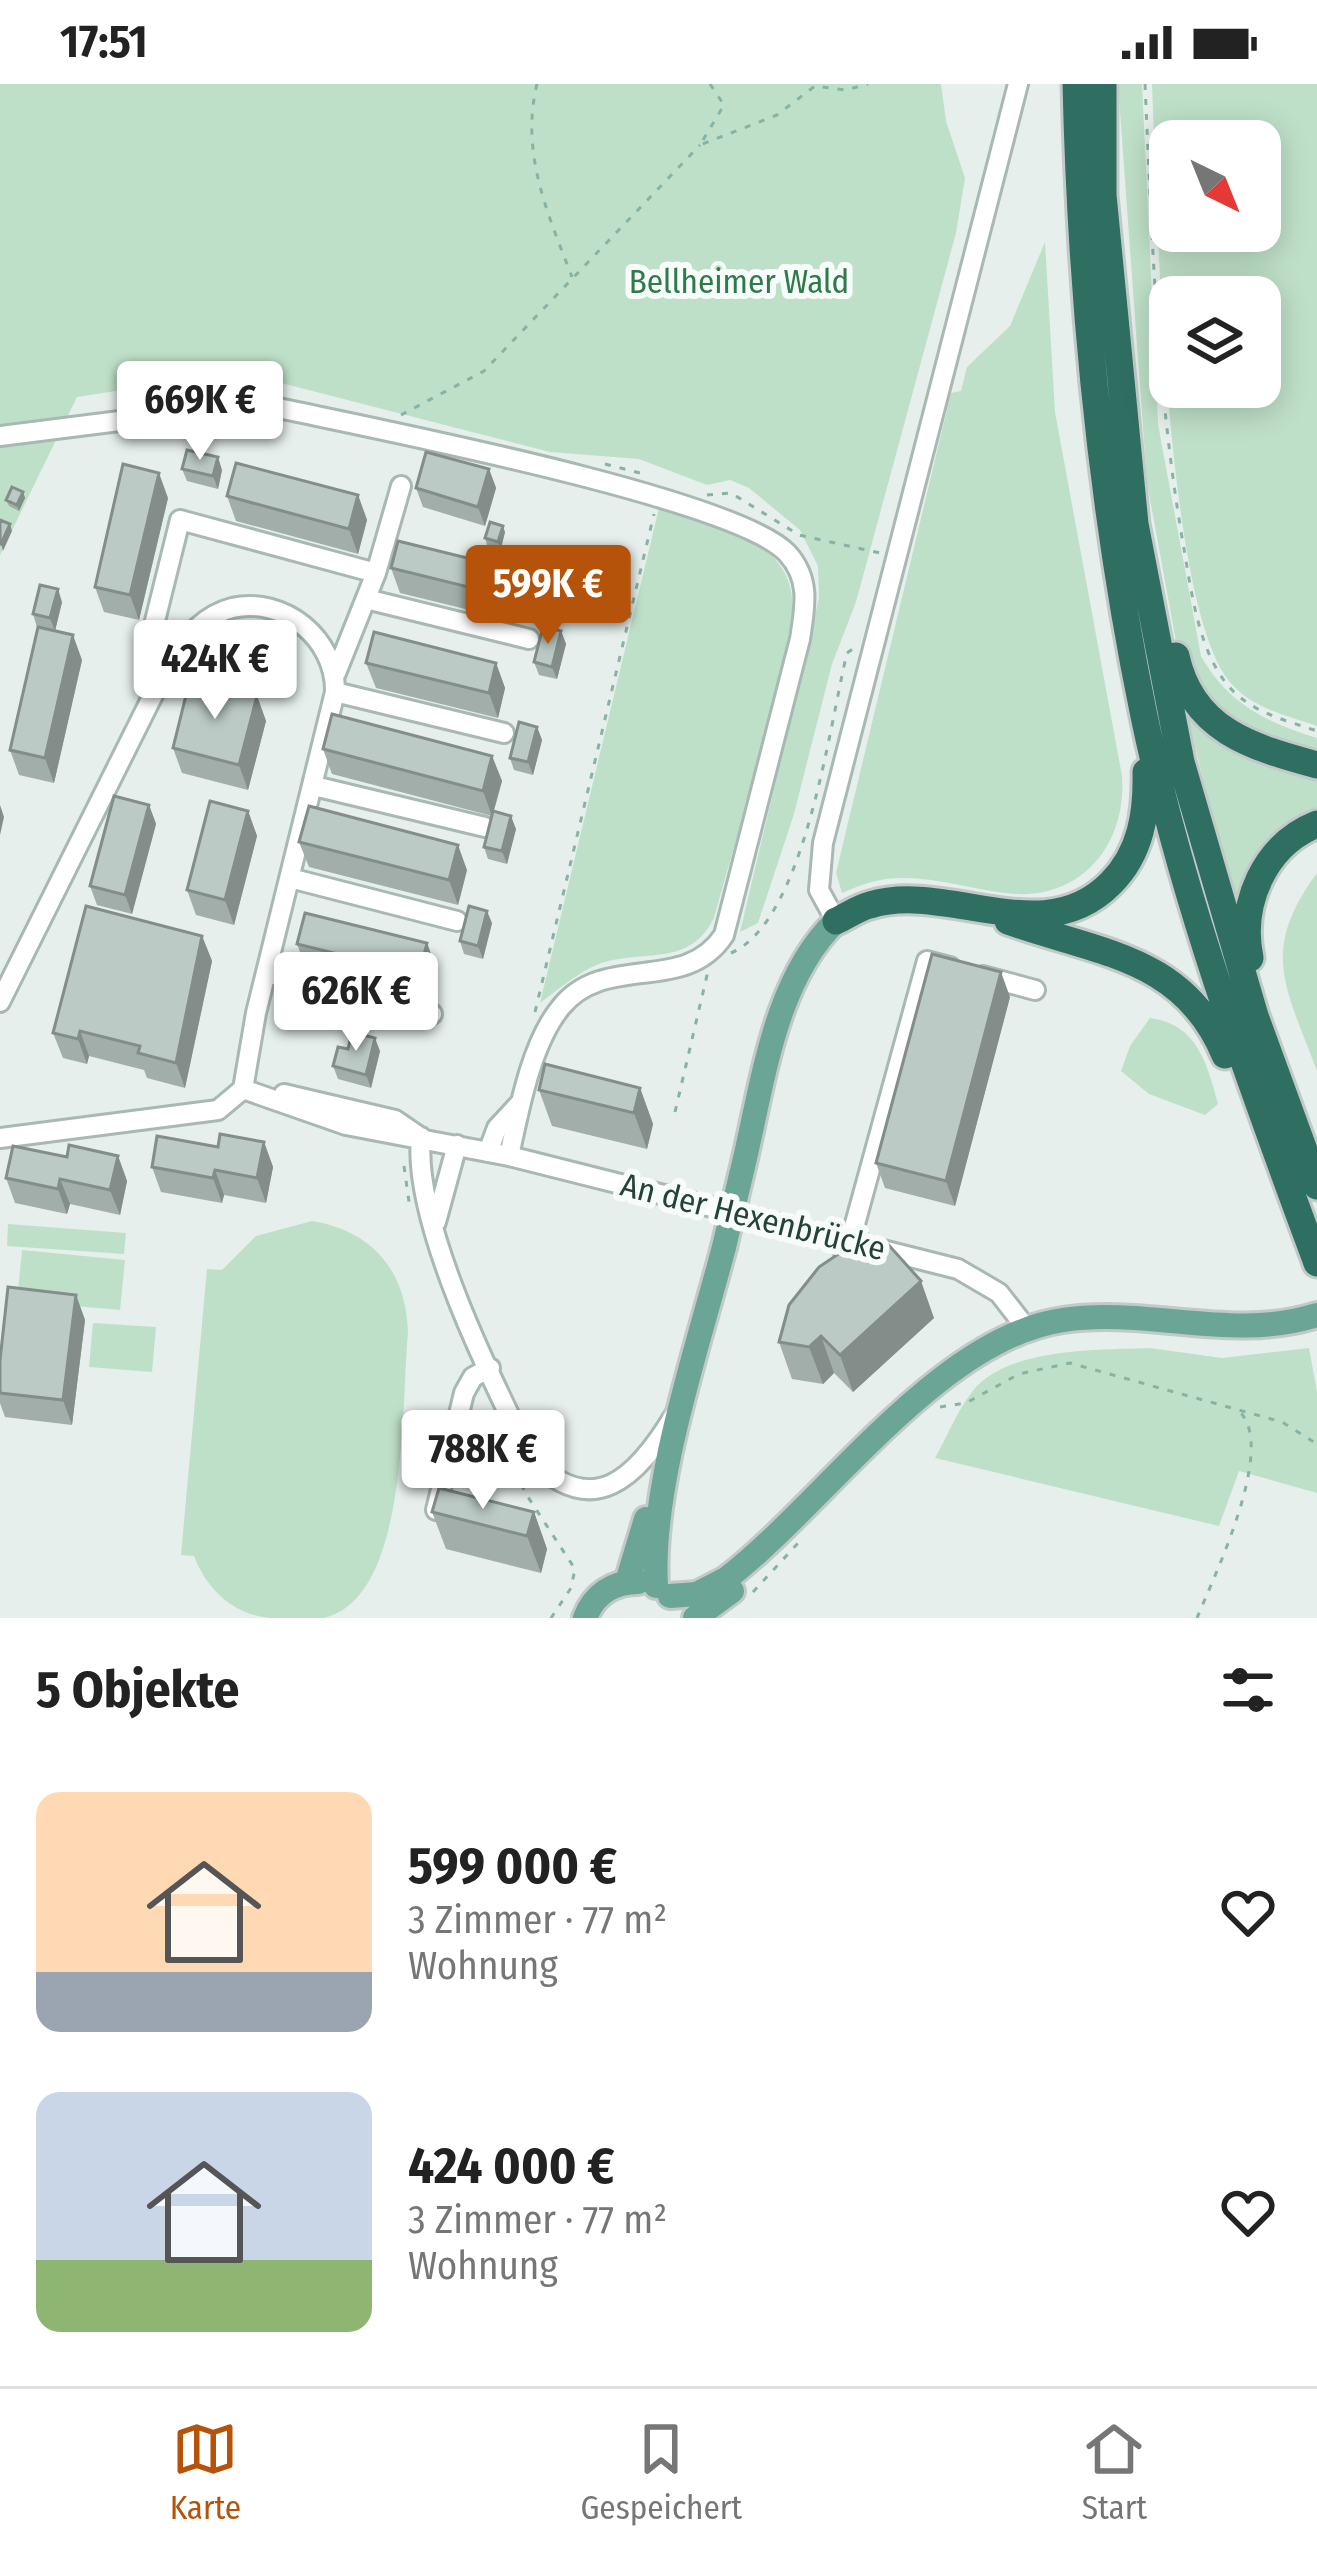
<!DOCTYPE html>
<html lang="de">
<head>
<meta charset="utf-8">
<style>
  :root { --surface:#fff; --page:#f2f2f2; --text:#222; --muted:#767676; --line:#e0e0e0; --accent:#b45309 }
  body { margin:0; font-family:"Fira Sans Condensed",sans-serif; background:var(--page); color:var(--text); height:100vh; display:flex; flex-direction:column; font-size:45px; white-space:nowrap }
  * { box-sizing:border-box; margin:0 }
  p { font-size:39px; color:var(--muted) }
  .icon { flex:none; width:66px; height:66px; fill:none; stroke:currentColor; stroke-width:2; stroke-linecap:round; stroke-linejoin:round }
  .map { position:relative; height:1534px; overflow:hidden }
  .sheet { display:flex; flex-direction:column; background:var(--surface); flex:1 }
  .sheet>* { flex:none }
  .needle { width:78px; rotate:137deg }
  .fabs { position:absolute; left:1149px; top:36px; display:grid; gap:24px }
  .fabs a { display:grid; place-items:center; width:132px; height:132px; border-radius:24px; background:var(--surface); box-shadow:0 6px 30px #0003; font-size:60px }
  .price { position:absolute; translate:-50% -102px; padding:0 27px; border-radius:12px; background:#fff; color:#222; font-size:39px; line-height:78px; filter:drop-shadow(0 3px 6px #0008) }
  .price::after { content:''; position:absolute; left:50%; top:72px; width:36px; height:27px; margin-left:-18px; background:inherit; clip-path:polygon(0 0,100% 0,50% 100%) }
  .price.selected { background:var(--accent); color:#fff }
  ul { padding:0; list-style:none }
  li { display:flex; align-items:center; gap:36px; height:300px; padding:0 36px }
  li span { display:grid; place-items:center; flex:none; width:336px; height:240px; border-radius:24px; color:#555 }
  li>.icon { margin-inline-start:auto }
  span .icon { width:144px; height:144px; fill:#fffc; stroke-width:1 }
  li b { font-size:51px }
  h2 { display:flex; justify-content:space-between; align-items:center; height:144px; padding:0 36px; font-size:51px }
  .status { display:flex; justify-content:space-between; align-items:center; height:84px; padding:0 60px; background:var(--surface); direction:ltr }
  .status svg { height:33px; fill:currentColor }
  .dock { display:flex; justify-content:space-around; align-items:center; height:168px; border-top:3px solid var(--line); background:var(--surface); font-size:33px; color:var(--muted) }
  .dock a { display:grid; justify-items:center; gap:6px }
  .dock .selected { color:var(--accent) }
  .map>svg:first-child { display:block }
  .green { fill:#bfe0c8; fill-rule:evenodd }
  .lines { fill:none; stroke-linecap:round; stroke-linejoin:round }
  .minor-casing { stroke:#a8b8b2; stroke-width:24 }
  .major-casing { stroke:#c2cac8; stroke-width:30 }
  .highway-casing { stroke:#c2cac8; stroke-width:33 }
  .path { stroke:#86b3a5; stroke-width:3; stroke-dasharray:6 9; stroke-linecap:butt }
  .minor { stroke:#fff; stroke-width:18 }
  .major { stroke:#6aa596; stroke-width:24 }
  .highway { stroke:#2f6f62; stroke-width:27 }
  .major-bridge-casing { stroke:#c2cac8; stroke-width:30; stroke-linecap:butt }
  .major-bridge { stroke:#6aa596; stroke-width:24 }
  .wall { fill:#a1aea9 }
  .shaded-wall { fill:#838d89 }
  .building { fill:#bbcac4; stroke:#838d89; stroke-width:3 }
  .labels { text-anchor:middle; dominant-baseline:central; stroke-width:12; stroke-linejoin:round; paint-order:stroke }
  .park-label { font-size:33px; fill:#2d7a4b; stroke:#f7fbf9 }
  .street-label { font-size:33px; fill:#24423a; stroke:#f7fbf9 }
</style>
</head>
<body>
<div class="status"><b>17:51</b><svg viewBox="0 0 49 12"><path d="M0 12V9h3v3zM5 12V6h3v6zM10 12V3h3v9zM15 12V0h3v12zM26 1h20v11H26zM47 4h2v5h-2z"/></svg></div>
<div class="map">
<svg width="1317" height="1534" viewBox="0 0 1317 1534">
  <rect width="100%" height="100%" fill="#e6efeb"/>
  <path class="green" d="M 0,0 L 941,0 L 946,37 L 965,94 L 956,149 L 856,518 L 832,580 L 794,730 L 758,839 L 740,848 L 819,514 L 818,482 L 800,446 L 749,404 L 730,396 L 707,401 L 639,375 L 550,368 L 238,288 L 77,313 L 0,471 Z
    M 1118,0 L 1142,0 L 1158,340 L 1201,572 C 1228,620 1266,638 1317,654 L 1317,675 L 1234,648 L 1180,579 L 1147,399 Z
    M 1152,0 L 1317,0 L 1317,642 C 1285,631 1251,624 1229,597 C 1164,516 1157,116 1152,0 ZM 1170,57 L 1260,57 L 1260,147 L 1170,147 ZM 1170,213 L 1260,213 L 1260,303 L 1170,303 Z
    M 1045,158 L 1055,328 L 1122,692 C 1127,761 1080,819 1005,809 C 966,804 926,790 886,795 C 871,797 856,803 842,809 L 836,789 L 951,309 L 961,307 L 967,283 L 1010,242 Z
    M 659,424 C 701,436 756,443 781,483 C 792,499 794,517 791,536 C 776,636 740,737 714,834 C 690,882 649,866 605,878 C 583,884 559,905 540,919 Z
    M 1185,623 L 1317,687 L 1317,731 L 1237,829 Z
    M 1317,789 L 1317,987 C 1286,903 1259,868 1317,789 Z
    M 1150,934 C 1197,940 1207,979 1218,1020 L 1205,1031 L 1149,1010 L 1121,987 L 1130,962 Z
    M 312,1137 C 372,1147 406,1186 408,1248 C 401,1317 410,1516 323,1534 C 309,1534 291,1534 277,1534 C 237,1534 208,1508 194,1472 L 181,1471 L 207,1185 L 222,1186 L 256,1152 Z
    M 8,1140 L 126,1149 L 124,1170 L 7,1162 Z
    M 22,1166 L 125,1176 L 120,1226 L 17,1217 Z
    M 93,1239 L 156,1243 L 152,1288 L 89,1283 Z
    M 1150,1264 L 1222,1274 L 1309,1264 L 1317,1308 L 1317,1409 L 1239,1387 L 1219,1442 L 935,1374 C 947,1353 957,1327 972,1308 C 1006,1263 1100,1266 1150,1264 Z"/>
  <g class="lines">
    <g class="minor-casing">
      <path id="minor" d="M 0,352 L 246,321 L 274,323 C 366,343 735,414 787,469 C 811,495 805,523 800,555 L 724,851 C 685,911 605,868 561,923 C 531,959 519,1026 509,1072
        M 366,515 L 529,555
        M 173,571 L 149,561 L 180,436 L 376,489
        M 336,589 L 376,489 L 401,402
        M 335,608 L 504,649
        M 314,702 L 485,743
        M 290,794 L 457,837
        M 836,837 L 819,806 L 823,759 L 1018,0
        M 267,889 L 432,930
        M 983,892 L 1035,906
        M 0,918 L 173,571 C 189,551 205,531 232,524 C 284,512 336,555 335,608 L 256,929 L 243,1005 L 218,1026 L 0,1054
        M 243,1005 L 346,1041 L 509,1072 L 958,1185 L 999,1209 L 1027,1245
        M 284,1010 L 395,1036 L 417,1051
        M 421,1053 C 412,1137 492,1297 530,1373 C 593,1439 637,1393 674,1332
        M 488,1068 L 497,1044 L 521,1018
        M 436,1138 L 457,1061
        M 843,1166 L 850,1158 L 927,877 L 950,883
        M 436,1426 L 464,1309 L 473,1293 L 490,1284"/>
    </g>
    <g class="major-casing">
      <path id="major" d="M 741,1091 C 762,1008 772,898 836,837
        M 627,1498 L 646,1435
        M 656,1502 C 650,1401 698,1263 724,1163
        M 670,1512 L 697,1510 L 726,1495 C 823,1421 938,1254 1063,1236 C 1148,1223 1233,1258 1317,1231
        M 585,1534 C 594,1510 613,1498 638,1498
        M 695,1534 L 732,1507"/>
    </g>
    <g class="highway-casing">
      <path id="highway" d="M 1076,0 C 1081,212 1101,424 1144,632 C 1183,819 1251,1000 1317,1179
        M 1103,0 L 1103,111 L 1135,440 L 1181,678 L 1255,932 L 1317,1102
        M 1176,572 C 1192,646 1251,663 1317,681
        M 836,837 C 847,832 858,824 870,821 C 948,797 1044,868 1111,799 C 1141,769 1147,729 1146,688
        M 1008,837 C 1097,869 1184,872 1225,971
        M 1250,874 C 1239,820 1264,761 1317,740"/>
    </g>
    <path class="path" d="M 537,0 C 520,69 548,130 572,193
      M 710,0 L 724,21 L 700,61 L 777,31 L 815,2 L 846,6 L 868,0
      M 1145,0 C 1152,155 1157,311 1184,465 C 1191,506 1198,560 1223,595 C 1245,627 1282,635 1317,647
      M 225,305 L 269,304
      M 401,331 L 484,287 L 700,61
      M 605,380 L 648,391
      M 707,411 L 731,409 L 799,451 L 880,469
      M 731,869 C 805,837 829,643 847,569 L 854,564
      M 535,928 L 654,430
      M 675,1028 L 708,887
      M 404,1082 L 410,1125
      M 940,1323 L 966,1319 L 1019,1290 L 1070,1279 L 1282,1338 L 1317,1360
      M 496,1346 L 526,1410 L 575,1485 L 571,1504 L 551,1534
      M 753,1508 L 799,1458
      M 1197,1534 C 1215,1490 1276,1365 1240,1328"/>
    <use href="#minor" class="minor"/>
    <use href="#major" class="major"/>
    <use href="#highway" class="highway"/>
    <g class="major-bridge-casing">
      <path id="major-bridge" d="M 724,1163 L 741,1091"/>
    </g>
    <use href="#major-bridge" class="major-bridge"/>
  </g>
  <path class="wall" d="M 182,385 L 222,386 L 218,405 L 187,397 Z
    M 489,385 L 496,404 L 485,442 L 423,423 L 416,404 Z
    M 23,408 L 25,414 L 19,427 L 9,422 L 6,416 Z
    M 358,411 L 367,436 L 358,470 L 236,437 L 227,412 Z
    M 168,414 L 139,536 L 104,528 L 95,503 Z
    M 505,448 L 501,464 L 487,461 L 485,454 Z
    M 391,484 L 529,512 L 522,539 L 400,509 Z
    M 62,518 L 55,547 L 37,543 L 33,530 Z
    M 561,547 L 566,560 L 557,595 L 539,591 L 534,578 Z
    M 82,576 L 54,699 L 19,691 L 10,666 Z
    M 366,579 L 496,579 L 505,604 L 498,634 L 376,604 Z
    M 257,612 L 266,637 L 248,706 L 182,689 L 173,664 Z
    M 537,643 L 542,656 L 533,691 L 514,686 L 510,674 Z
    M 323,665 L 492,672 L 502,697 L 494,727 L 516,745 L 507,780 L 488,775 L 484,763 L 492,732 L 332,690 Z
    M 149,721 L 156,740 L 132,830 L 97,821 L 90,802 Z
    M 248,727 L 257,752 L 234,841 L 196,831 L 187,806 Z
    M 299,758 L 467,786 L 458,821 L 309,783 Z
    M 492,839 L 483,875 L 464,870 L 460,857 Z
    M 202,852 L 212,877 L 185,1004 L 147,994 L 144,986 L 89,972 L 87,980 L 63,974 L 53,949 Z
    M 427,859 L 436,884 L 428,915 L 306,885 L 297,860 Z
    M 1010,913 L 955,1122 L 885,1104 L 876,1079 Z
    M 380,967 L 371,1004 L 338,995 L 333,982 Z
    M 640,1004 L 653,1040 L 647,1065 L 552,1042 L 539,1006 Z
    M 264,1058 L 273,1083 L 266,1119 L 224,1111 L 222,1119 L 161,1108 L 152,1083 Z
    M 118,1072 L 127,1097 L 120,1131 L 70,1120 L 67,1130 L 15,1119 L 6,1094 L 67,1073 Z
    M 876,1167 L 934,1234 L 853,1308 L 834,1289 L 823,1300 L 792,1295 L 779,1258 Z
    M 76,1211 L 85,1236 L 72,1341 L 5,1333 L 0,1319 L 0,1276 Z
    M 432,1428 L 534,1428 L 547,1465 L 541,1489 L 446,1465 Z"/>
  <path class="shaded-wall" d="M 218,373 L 222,386 L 218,405 L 213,392 Z
    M 489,385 L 496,404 L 485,442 L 478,423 Z
    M 159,389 L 168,414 L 139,536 L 130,511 Z
    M 23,408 L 25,414 L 19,427 L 17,421 Z
    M 358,411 L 367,436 L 358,470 L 349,445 Z
    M 10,440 L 12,447 L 3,467 L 1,460 Z
    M 503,442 L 505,448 L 501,464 L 498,458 Z
    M 520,487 L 529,512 L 522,539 L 513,514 Z
    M 58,505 L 62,518 L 55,547 L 50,534 Z
    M 561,547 L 566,560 L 557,595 L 552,583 Z
    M 73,551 L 82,576 L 54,699 L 45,674 Z
    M 496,579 L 505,604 L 498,634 L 489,609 Z
    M 257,612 L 266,637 L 248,706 L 239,681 Z
    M 537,643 L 542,656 L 533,691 L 528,678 Z
    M 492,672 L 502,697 L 492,732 L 483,707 Z
    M 0,721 L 4,733 L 0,751 Z
    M 149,721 L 156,740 L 132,830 L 125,811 Z
    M 248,727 L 257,752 L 234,841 L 225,816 Z
    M 511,732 L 516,745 L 507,780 L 502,767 Z
    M 458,761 L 467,786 L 458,821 L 449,796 Z
    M 487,827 L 492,839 L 483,875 L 478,862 Z
    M 202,852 L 212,877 L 185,1004 L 176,979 Z
    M 427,859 L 436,884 L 428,915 L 419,890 Z
    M 1001,888 L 1010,913 L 955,1122 L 946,1097 Z
    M 80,947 L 89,972 L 87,980 L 78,955 Z
    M 375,954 L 380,967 L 371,1004 L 366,991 Z
    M 640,1004 L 653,1040 L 647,1065 L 634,1029 Z
    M 264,1058 L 273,1083 L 266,1119 L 257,1094 Z
    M 118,1072 L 127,1097 L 120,1131 L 110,1106 Z
    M 215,1086 L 224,1111 L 222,1119 L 213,1094 Z
    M 60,1095 L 70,1120 L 67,1130 L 58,1105 Z
    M 921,1197 L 934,1234 L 853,1308 L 840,1271 Z
    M 76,1211 L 85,1236 L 72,1341 L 63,1316 Z
    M 821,1252 L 834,1289 L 823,1300 L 809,1263 Z
    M 534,1428 L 547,1465 L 541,1489 L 527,1452 Z"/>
  <path class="building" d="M 187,366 L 218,373 L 213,392 L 182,385 Z
    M 426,368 L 489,385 L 478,423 L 416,404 Z
    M 236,379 L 358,411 L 349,445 L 227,412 Z
    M 123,380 L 159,389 L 130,511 L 95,503 Z
    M 12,403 L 23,408 L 17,421 L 6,416 Z
    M 0,436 L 10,440 L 1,460 L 0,460 Z
    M 490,438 L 503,442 L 498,458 L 485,454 Z
    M 398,457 L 520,487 L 513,514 L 391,484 Z
    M 40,501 L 58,505 L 50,534 L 33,530 Z
    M 38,543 L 73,551 L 45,674 L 10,666 Z
    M 543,543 L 561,547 L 552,583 L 534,578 Z
    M 374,548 L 496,579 L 489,609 L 366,579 Z
    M 190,595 L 257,612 L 239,681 L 173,664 Z
    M 332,630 L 492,672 L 483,707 L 323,665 Z
    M 519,638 L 537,643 L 528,678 L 510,674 Z
    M 114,712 L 149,721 L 125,811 L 90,802 Z
    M 210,717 L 248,727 L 225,816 L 187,806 Z
    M 309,722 L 458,761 L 449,796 L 299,758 Z
    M 493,727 L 511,732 L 502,767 L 484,763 Z
    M 86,822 L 202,852 L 176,979 L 138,969 L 140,962 L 80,947 L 78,955 L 53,949 Z
    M 469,822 L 487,827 L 478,862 L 460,857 Z
    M 305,829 L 427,859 L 419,890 L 297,860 Z
    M 932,870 L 1001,888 L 946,1097 L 876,1079 Z
    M 352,948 L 375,954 L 366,991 L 333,982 L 338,963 L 348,965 Z
    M 545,980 L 640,1004 L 634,1029 L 539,1006 Z
    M 220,1050 L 264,1058 L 257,1094 L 215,1086 L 213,1094 L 152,1083 L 157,1052 L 218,1063 Z
    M 69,1061 L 118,1072 L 110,1106 L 60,1095 L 58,1105 L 6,1094 L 13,1062 L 67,1073 Z
    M 868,1150 L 876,1167 L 886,1158 L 921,1197 L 840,1271 L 821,1252 L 809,1263 L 779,1258 L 789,1221 L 819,1183 Z
    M 8,1203 L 76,1211 L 63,1316 L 0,1309 L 0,1276 Z
    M 439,1404 L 534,1428 L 527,1452 L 432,1428 Z"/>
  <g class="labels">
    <g class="park-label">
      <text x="739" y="198">Bellheimer Wald</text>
    </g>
    <g class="street-label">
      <text transform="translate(753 1133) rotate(14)">An der Hexenbrücke</text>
    </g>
  </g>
</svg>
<div class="fabs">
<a><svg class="needle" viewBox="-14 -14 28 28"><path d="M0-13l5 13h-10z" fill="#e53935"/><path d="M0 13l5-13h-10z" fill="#767676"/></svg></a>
<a><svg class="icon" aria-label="layers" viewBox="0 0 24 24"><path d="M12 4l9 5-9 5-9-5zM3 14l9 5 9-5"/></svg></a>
</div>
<b class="price" style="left:200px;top:379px">669K €</b>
<b class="price selected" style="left:548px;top:563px">599K €</b>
<b class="price" style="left:215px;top:638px">424K €</b>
<b class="price" style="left:356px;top:970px">626K €</b>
<b class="price" style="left:483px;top:1428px">788K €</b>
</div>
<section class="sheet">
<h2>5 Objekte<svg class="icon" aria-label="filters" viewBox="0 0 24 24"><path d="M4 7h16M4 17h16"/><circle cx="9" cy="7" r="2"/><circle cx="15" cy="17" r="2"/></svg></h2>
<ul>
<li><span style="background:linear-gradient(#ffd9b3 75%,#9aa5b1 0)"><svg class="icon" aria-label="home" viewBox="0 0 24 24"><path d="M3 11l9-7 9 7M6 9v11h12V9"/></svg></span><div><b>599 000 €</b><p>3 Zimmer · 77 m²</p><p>Wohnung</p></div><svg class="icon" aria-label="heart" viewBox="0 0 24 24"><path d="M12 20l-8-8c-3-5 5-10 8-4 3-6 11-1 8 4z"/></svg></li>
<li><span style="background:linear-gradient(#c9d6e8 70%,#8fb573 0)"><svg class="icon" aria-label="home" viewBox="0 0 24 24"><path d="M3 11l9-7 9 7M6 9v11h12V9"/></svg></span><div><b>424 000 €</b><p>3 Zimmer · 77 m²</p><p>Wohnung</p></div><svg class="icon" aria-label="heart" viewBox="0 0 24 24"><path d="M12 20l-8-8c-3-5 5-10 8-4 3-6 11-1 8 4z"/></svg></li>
</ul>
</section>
<nav class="dock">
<a class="selected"><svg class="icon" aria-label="map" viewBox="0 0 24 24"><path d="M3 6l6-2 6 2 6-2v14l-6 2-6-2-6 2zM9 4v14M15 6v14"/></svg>Karte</a>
<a><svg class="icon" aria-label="saved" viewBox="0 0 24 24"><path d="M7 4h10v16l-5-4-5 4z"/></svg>Gespeichert</a>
<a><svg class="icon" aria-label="home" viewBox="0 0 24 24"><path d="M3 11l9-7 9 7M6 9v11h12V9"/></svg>Start</a>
</nav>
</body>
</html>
